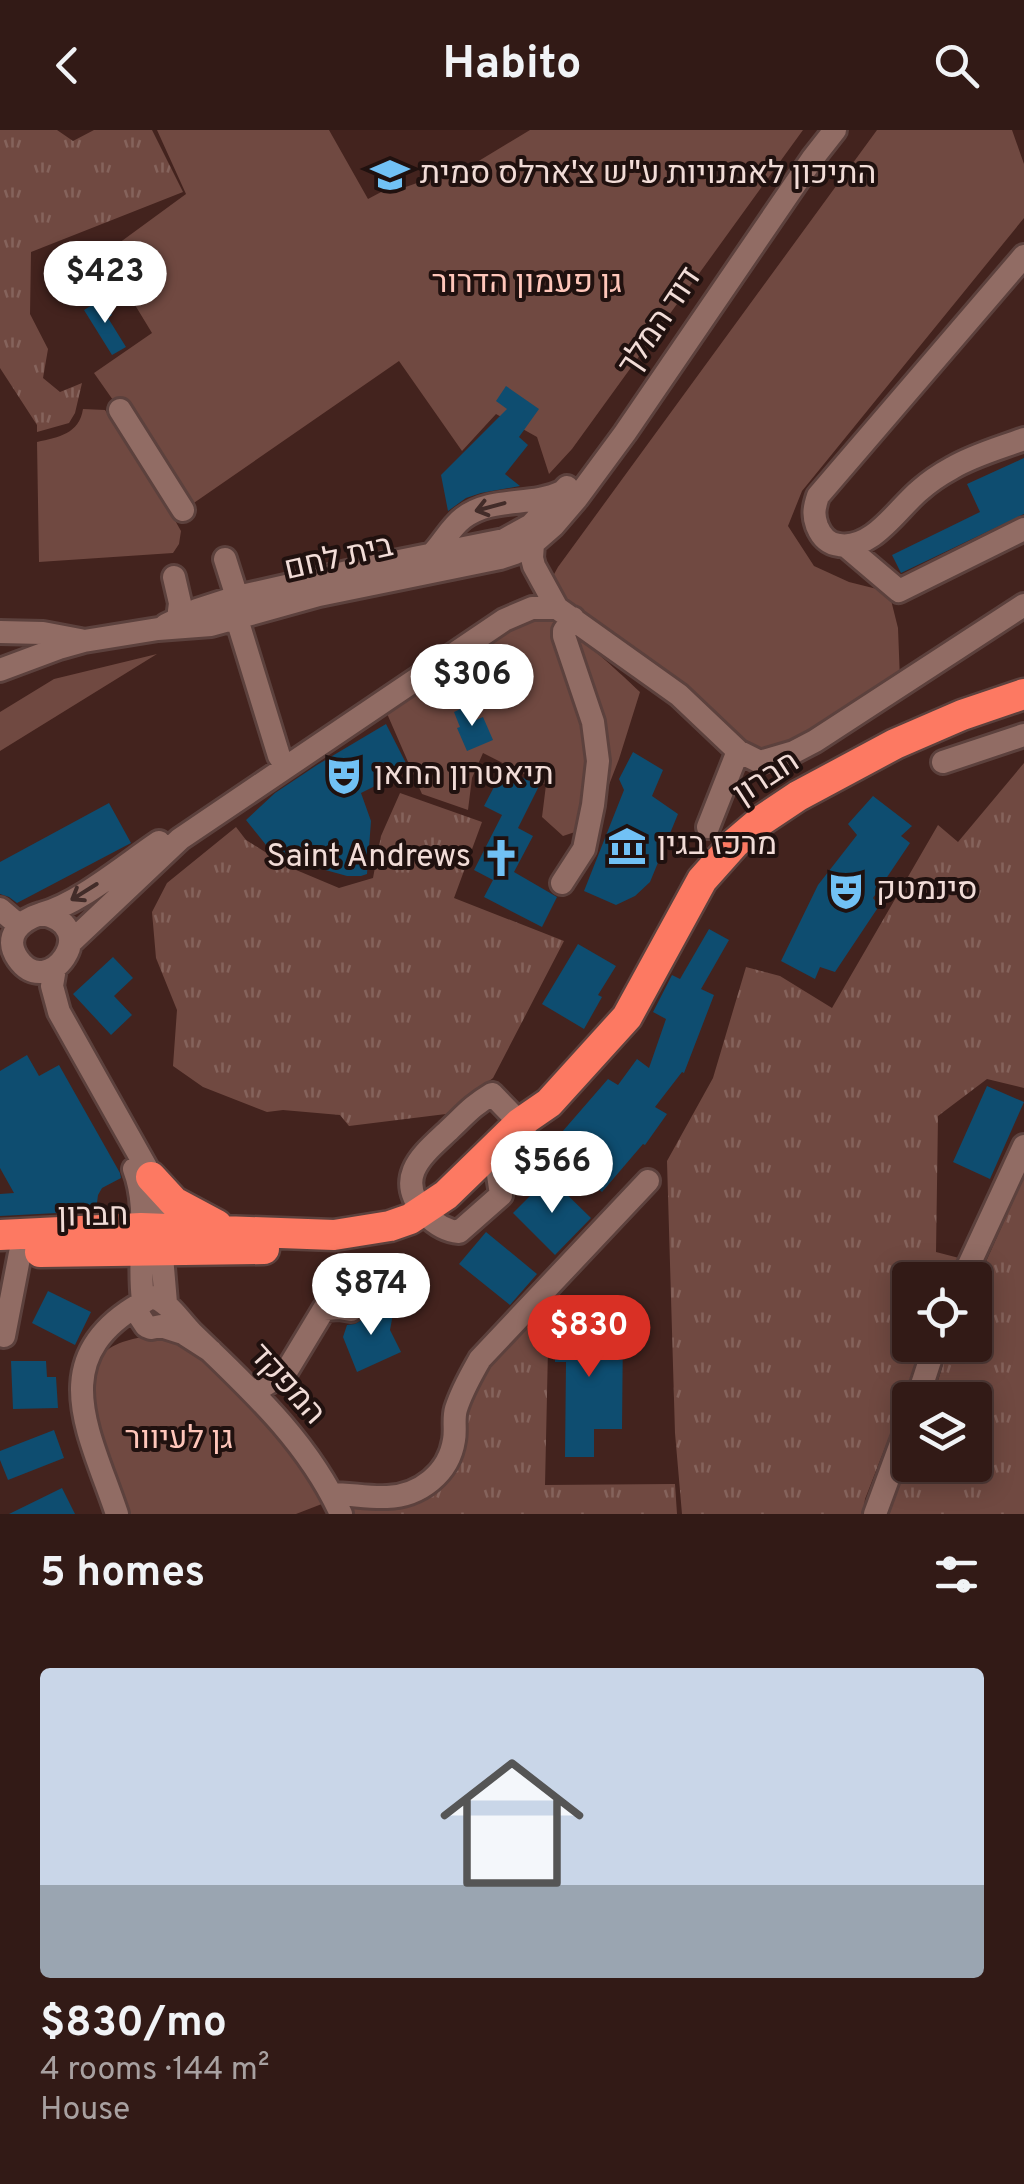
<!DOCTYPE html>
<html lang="en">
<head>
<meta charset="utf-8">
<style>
  :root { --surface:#321a16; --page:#3d2723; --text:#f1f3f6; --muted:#a8a1a1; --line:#4d3835; --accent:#d93025 }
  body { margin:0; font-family:Overpass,Heebo,sans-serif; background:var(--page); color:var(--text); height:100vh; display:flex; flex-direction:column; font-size:38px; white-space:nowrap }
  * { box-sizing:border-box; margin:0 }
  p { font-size:32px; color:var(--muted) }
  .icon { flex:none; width:55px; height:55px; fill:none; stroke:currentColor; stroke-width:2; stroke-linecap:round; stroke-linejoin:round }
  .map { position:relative; height:1384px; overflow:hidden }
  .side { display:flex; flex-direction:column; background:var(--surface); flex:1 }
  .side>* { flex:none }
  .tools { position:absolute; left:892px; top:1132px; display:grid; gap:20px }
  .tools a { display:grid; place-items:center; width:100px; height:100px; border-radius:10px; background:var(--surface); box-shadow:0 5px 25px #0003,0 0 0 2px var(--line); font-size:50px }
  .price { position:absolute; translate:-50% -85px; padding:0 22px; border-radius:35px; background:#fff; color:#222; font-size:32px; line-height:65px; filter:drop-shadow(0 2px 5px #0008) }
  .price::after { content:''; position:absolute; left:50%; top:60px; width:30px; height:22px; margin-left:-15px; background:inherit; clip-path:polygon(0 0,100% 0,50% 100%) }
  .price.selected { background:var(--accent); color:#fff }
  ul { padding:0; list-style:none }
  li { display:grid; align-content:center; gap:20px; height:530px; padding:0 40px }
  li span { display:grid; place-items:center; height:310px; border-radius:10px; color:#555 }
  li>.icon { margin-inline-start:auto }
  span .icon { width:180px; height:180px; fill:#fffc; stroke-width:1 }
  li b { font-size:42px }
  h2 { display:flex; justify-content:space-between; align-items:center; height:120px; padding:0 40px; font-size:42px }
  header { display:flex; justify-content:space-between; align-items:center; height:130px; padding:0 40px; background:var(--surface); font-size:45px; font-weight:700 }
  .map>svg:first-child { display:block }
  .grass { fill:url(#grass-tufts) }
  .green { fill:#704941 }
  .building { fill:#0e4d70 }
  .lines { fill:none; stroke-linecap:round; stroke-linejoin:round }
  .minor-casing { stroke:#5c413d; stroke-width:28 }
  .highway-casing { stroke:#5c413d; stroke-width:35 }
  .minor { stroke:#916c64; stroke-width:22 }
  .highway { stroke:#fd7962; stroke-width:30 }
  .oneway { stroke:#422c29 }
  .labels { text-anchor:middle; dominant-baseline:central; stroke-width:8; stroke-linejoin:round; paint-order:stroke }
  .poi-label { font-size:32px; fill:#f1dcd7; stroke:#20110f; text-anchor:start }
  .park-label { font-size:32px; fill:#ffc6ba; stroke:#20110f }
  .street-label { font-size:32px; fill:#f1dcd7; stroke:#20110f }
</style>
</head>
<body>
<header><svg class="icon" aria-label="back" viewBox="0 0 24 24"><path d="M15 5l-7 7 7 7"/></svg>Habito<svg class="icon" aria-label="search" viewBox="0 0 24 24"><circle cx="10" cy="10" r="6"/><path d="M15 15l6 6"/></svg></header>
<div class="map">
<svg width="1024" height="1384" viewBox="0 0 1024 1384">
  <defs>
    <pattern id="grass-tufts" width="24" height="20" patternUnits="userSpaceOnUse" patternTransform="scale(2.5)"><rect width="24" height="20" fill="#704941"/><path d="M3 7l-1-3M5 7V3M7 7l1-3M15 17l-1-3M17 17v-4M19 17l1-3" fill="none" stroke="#85635c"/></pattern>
  </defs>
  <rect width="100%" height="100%" fill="#43231e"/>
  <path class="grass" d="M 0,0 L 57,0 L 73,11 L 94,0 L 152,0 L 183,62 L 31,122 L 30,184 L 48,219 L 43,248 L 60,262 L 82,253 L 75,283 L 69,293 L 37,302 L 37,295 L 0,238 Z
    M 1024,633 L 1024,958 L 987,949 L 938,986 L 936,1122 L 959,1128 L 950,1150 L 910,1150 L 910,1215 L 925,1215 L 865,1369 L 863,1384 L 682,1384 L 675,1303 L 667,1031 L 713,948 L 746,837 L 780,846 L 832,878 L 938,695 L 958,712 Z
    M 400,663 L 482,692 L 454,768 L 564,811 L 493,948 L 446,984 L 349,996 L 340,985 L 283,980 L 267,982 L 203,957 L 173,936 L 177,880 L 156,828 L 152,782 L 167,753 L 236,697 L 246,710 L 289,737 L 339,758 L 373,748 L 381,706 Z
    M 1024,1047 L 1024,1384 L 889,1384 L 910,1327 L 910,1335 L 975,1335 L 975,1270 L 932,1270 L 949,1215 L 975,1215 L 975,1156 Z
    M 549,1173 L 545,1355 L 675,1354 L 677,1384 L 351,1384 L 345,1369 C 364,1367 424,1366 437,1358 C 467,1339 460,1298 471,1268 C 485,1231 522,1201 549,1173 Z"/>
  <path class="green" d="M 157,0 L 329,0 L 368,69 L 383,61 L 385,63 L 397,60 L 477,32 L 530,0 L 803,0 L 572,319 L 549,344 L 537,307 L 496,284 L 462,321 L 399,231 L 188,377 L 94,243 L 152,203 L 104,124 L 186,64 Z
    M 877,0 L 1012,0 L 1024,34 L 1024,88 L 802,361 L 788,396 L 814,436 L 849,452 L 889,462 L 898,498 L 900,550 L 827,599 L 761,624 L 733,605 L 713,581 L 547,457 L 558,437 Z
    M 83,279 L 105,280 L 155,355 L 181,401 L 179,414 L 173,423 L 39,432 L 37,312 C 59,307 79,304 83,279 Z
    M 537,487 C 563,488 620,543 640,562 L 619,629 L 593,696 L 563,706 L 542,687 L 546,655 L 483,623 L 472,648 L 468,680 L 422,664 L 385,579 L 508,499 Z
    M 157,524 L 0,621 L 0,582 L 54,549 Z
    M 143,1207 L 164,1209 L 185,1217 L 235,1258 L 254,1276 L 302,1337 L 327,1372 L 296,1384 L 126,1384 C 114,1348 79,1267 96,1233 C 105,1216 125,1210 143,1207 Z"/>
  <path class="building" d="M 70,119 L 86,144 L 61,159 L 46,134 Z
    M 102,169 L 112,185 L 108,188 L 126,217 L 112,225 L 84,180 Z
    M 506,256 L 539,279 L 519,307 L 528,315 L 505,344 L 520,356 L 481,363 L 466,368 L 448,381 L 441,345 L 507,279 L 496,271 Z
    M 1024,328 L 1024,384 L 901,443 L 892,425 L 980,382 L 967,354 Z
    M 469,575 L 476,590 L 483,587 L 493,610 L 467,621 L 457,598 L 460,597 L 454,582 Z
    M 386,594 L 409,639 L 361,663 L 371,691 L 367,744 L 361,746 L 347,746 L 275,726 L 246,690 L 275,663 L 317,635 Z
    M 633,622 L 663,640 L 652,666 L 678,684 L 650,752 L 635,766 L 616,775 L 584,761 L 624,660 L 619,649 Z
    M 504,638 L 539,656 L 518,698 L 533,706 L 514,742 L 557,767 L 542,797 L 484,767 L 493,750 L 474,740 L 502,685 L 484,676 Z
    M 873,666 L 912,696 L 901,706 L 910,713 L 873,768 L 879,776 L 835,842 L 820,837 L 815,849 L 781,831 L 818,755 L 857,705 L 848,694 Z
    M 109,673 L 131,713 L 17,773 L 9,767 L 0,764 L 0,732 Z
    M 709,799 L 729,810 L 701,859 L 714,865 L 684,943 L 682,942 L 655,977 L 667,984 L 645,1015 L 643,1014 L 602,1062 L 549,1017 L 608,949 L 618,955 L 637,929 L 649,938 L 666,889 L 653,882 L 672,845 L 680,849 Z
    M 578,814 L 616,836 L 598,865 L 602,867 L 584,899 L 542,874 Z
    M 113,827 L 133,848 L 114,866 L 132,885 L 111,905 L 73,864 Z
    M 27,925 L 39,946 L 59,935 L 120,1043 L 121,1048 L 102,1058 L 98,1065 L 96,1081 L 0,1086 L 0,1064 L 14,1063 L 0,1038 L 0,941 Z
    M 987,956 L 1024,972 L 990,1049 L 953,1032 Z
    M 549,1047 L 591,1088 L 555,1125 L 513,1083 Z
    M 486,1102 L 537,1144 L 510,1175 L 459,1134 Z
    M 48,1161 L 91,1182 L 75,1215 L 32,1193 Z
    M 361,1169 L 393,1184 L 390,1200 L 401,1222 L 357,1242 L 343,1207 L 347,1195 L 355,1194 L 363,1189 L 366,1182 Z
    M 555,1181 L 579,1181 L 579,1195 L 601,1196 L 606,1200 L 610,1196 L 623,1196 L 622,1299 L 594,1299 L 594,1327 L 565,1327 L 566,1232 L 555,1232 Z
    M 11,1231 L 46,1231 L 47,1247 L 56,1247 L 58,1278 L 13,1279 Z
    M 54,1300 L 64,1328 L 8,1350 L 0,1330 L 0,1321 Z
    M 62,1358 L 75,1384 L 9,1384 Z"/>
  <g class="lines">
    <g class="minor-casing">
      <path id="minor" d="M 1024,126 L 818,366 C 814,378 813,385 817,396 C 821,406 828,414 839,415 C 873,420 897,379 920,360 C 929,352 941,344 952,338 C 974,325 1000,318 1024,309
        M 120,280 L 183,380
        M 533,414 L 532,428 L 534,436 L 557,478 L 679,565 L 738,621 L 760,632 L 794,622 L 815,611 L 1024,475
        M 846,416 L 899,461 L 1024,399
        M 432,424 C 443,413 450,398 463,388 C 492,366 530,377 562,362
        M 225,429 L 237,467 L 237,489 L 279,626 L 286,636
        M 174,447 L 180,473 L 178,489
        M 166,495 L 197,480 L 237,467 L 374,436 L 504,410 L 531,395 L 567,357
        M 0,502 L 43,503 L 80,510
        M 0,540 L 59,518 L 84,511 L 158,499 L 211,495 L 319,465 L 500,428 L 515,423 L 537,410 L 553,396 L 577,368 L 625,303 L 813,28 L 835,0
        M 943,632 L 1024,605
        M 708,697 L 738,621
        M 562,753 L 584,719 L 593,675 L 598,631 L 593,592 L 564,506 L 564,501 L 573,488
        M 0,779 L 14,791
        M 42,784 C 104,796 48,872 18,829 C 2,806 21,790 41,784 C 79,774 126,734 159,712
        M 70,813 L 180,709 L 504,490 L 532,478 L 557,478
        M 55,838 L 52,856 L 59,882 L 146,1037 L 157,1067 L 166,1173
        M 497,1038 L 501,1065 L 459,1102 C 446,1101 434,1093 425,1084 C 392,1046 425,1023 450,999 C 466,984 472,976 492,964 L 520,993 L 528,1009
        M 134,1039 C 150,1080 137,1127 143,1170
        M 962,1150 L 1024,1016
        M 4,1206 L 20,1123
        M 211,1221 L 183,1203 L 161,1196 L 151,1198 L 146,1196 L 138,1184 L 140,1174 L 152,1167 C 168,1171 180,1191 192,1203 C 249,1258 308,1311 341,1384
        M 254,1262 L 286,1242 L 324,1179 L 339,1178 L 351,1180
        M 917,1270 L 935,1215
        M 332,1364 C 350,1364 369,1368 387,1367 C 420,1366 449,1343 454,1310 C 456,1300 453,1289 456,1279 C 462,1260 471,1245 480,1229 L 648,1051
        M 117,1384 C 90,1303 44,1229 140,1174
        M 875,1384 L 910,1289"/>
    </g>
    <g class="highway-casing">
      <path id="highway" d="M 151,1047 L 174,1072 L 217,1095
        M 0,1105 L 141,1098 L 334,1105 L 390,1096 L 410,1089 L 446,1065 L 520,993 L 549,973 L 627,887 L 702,750 L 735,713 L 762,690 L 798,666 L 895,614 L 962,585 L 1024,564
        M 40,1122 L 264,1119"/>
    </g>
    <use href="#minor" class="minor"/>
    <use href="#highway" class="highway"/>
  </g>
  <defs><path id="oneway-shaft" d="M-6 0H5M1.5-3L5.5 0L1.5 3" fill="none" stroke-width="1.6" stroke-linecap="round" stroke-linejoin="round" transform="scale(2.5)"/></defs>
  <g class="oneway">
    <use href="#oneway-shaft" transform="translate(490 377) rotate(165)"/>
    <use href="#oneway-shaft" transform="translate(84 762) rotate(148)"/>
  </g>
  <defs>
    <g id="school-bare" transform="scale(3)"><path d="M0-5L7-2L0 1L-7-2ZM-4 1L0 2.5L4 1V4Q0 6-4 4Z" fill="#71c1f5" stroke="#20110f" stroke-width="2.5" paint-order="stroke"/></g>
    <g id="theatre-bare" transform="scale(3)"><path d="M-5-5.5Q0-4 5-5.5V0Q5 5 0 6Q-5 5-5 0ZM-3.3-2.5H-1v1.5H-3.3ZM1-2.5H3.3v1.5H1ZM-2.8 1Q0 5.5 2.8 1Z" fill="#71c1f5" stroke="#20110f" stroke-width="2.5" paint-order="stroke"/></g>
    <g id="museum-bare" transform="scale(3)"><path d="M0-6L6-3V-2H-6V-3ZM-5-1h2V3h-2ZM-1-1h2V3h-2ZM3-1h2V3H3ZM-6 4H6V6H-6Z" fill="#71c1f5" stroke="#20110f" stroke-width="2.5" paint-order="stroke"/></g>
    <g id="church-bare" transform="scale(3)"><path d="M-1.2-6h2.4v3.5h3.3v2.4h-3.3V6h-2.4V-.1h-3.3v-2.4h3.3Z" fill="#71c1f5" stroke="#20110f" stroke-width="2.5" paint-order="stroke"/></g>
  </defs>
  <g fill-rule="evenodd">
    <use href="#school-bare" x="390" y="45"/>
    <use href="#theatre-bare" x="344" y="646"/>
    <use href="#museum-bare" x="627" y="716"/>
    <use href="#church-bare" x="501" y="728"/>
    <use href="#theatre-bare" x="846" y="761"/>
  </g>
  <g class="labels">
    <g class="poi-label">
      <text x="420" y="45">התיכון לאמנויות ע"ש צ'ארלס סמית</text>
      <text x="374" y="646">תיאטרון החאן</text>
      <text x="657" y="716">מרכז בגין</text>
      <text x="471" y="728" text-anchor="end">Saint Andrews</text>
      <text x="876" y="761">סינמטק</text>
    </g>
    <g class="park-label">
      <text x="527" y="154">גן פעמון הדרור</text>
      <text x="179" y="1310">גן לעיוור</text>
    </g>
    <g class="street-label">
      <text transform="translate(661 192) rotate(-56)">דוד המלך</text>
      <text transform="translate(339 429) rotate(-13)">בית לחם</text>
      <text transform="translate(767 649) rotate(-33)">חברון</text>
      <text transform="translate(93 1087) rotate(-1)">חברון</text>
      <text transform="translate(286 1255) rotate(48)">המפקד</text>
    </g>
  </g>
</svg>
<div class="tools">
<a><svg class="icon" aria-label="locate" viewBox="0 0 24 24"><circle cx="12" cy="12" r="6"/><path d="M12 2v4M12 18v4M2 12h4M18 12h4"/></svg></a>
<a><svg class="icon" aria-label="layers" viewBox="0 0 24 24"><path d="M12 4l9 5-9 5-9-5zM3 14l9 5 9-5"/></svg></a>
</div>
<b class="price" style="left:105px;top:196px">$423</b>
<b class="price" style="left:472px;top:599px">$306</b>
<b class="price" style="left:552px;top:1086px">$566</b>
<b class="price" style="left:371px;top:1208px">$874</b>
<b class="price selected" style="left:589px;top:1250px">$830</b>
</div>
<section class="side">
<h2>5 homes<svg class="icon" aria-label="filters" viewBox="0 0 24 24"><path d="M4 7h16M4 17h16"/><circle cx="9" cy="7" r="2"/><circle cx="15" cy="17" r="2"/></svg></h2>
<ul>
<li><span style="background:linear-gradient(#c9d6e8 70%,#9aa5b1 0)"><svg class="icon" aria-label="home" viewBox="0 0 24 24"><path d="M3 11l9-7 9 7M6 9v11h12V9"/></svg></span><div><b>$830/mo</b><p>4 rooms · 144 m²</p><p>House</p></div></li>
</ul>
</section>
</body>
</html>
